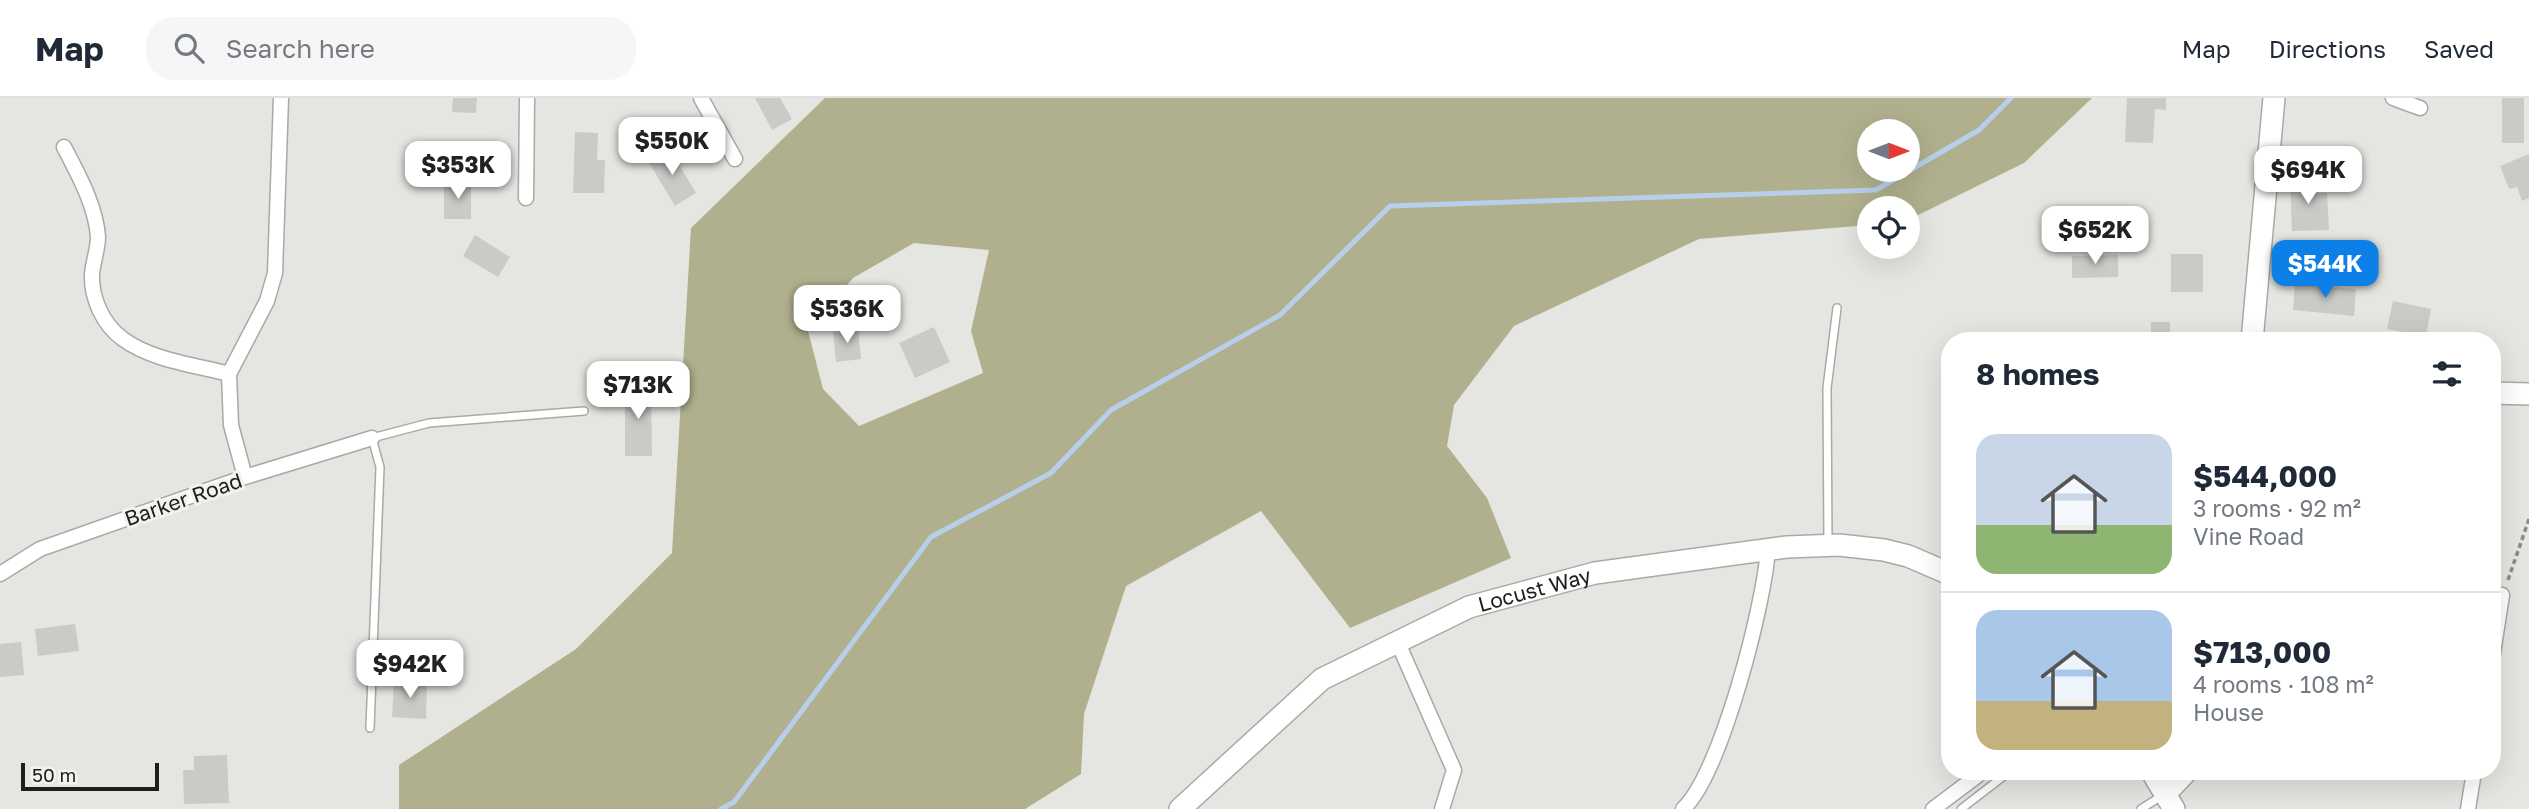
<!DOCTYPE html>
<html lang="en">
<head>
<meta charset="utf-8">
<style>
  :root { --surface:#fff; --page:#f6f6f7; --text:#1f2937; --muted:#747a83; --line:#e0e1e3; --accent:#0c80e7 }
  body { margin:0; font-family:"Golos Text",sans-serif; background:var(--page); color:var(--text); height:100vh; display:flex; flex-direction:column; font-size:26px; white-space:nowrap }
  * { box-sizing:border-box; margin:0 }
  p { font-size:23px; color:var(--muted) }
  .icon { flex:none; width:38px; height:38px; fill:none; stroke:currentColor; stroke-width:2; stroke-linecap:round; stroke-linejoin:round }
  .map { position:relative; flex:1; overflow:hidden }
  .side { position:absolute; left:1941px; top:234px; width:560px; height:448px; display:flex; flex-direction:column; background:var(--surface); border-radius:28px; box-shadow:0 7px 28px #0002 }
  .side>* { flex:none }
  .needle { width:46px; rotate:90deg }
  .controls { position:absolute; left:1857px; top:21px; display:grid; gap:14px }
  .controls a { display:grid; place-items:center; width:63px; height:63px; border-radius:50%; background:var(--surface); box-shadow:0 7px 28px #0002; font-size:35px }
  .scale { position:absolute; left:21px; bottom:18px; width:138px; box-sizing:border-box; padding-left:7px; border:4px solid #1e1e1d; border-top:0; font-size:19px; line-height:24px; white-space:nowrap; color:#1e1e1d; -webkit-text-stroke:5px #f2f2ef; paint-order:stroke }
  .price { position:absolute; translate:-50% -60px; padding:0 16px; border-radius:14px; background:#fff; color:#222; font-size:23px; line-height:46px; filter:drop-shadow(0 2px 4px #0008) }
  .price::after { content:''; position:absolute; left:50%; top:42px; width:21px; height:16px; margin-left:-10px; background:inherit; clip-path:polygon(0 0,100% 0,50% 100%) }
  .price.current { background:var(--accent); color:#fff }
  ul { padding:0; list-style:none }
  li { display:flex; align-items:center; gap:21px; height:175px; padding:0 35px }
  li+li { border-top:2px solid var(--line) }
  li span { display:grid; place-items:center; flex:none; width:196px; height:140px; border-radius:21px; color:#555 }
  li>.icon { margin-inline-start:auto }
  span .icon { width:84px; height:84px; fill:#fffc; stroke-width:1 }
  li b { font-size:30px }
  h2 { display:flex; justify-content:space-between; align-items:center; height:84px; padding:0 35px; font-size:30px }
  header { display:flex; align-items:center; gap:42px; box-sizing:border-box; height:98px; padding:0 35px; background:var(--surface); border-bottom:2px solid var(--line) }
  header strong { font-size:33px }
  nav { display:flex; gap:38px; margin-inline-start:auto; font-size:24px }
  .search { width:490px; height:63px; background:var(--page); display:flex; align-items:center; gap:18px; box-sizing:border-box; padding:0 24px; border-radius:28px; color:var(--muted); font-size:26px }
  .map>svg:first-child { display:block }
  .forest { fill:#b0b08e; fill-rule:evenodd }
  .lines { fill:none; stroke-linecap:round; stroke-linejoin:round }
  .stream { stroke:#b7cfea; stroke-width:5 }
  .building { fill:#cacac7 }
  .lane-casing { stroke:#a9a9a6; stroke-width:10 }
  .street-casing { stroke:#a9a9a6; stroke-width:17 }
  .secondary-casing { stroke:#a9a9a6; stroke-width:24 }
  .path { stroke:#8b8b89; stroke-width:3.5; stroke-dasharray:5 3.5; stroke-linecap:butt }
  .lane { stroke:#fff; stroke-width:7 }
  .street { stroke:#fff; stroke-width:14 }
  .secondary { stroke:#fff; stroke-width:21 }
  .labels { text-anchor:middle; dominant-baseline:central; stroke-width:6; stroke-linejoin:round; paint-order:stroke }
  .street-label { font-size:21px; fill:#1e1e1d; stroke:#f2f2ef }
</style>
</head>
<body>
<header>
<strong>Map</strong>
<div class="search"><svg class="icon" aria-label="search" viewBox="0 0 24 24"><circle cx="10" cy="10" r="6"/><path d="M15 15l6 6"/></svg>Search here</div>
<nav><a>Map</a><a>Directions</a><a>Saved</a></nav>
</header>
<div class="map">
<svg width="2529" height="711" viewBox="0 0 2529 711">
  <rect width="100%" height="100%" fill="#e5e5e1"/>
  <path class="forest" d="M 825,0 L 2092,0 L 2024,65 L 1908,122 L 1908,110 L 1869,110 L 1869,127 L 1699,141 L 1514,228 L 1454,307 L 1447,348 L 1487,400 L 1511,460 L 1350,530 L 1261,413 L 1126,488 L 1084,616 L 1081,676 L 1025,711 L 399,711 L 399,667 L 576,551 L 672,455 L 691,130 ZM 1869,33 L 1908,33 L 1908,72 L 1869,72 ZM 914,145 L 989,152 L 971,233 L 983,275 L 859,328 L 823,291 L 808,233 L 853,180 Z"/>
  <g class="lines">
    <path class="stream" d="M 721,711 L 734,704 L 931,439 L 1051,375 L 1111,312 L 1280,217 L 1390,108 L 1876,92 L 1979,32 L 2011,0"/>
  </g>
  <path class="building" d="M 453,0 L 477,0 L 476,15 L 452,14 Z
    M 755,0 L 780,0 L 792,21 L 772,32 Z
    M 2127,0 L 2166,0 L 2166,12 L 2155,11 L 2153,45 L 2125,44 Z
    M 2502,0 L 2524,0 L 2524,45 L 2502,45 Z
    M 575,34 L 598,35 L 597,62 L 605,62 L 604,95 L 573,95 Z
    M 669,50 L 696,95 L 675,108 L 648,63 Z
    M 2529,56 L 2529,100 L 2522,103 L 2517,89 L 2509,91 L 2500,68 Z
    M 2311,78 L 2311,96 L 2327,95 L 2329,132 L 2292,133 L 2290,79 Z
    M 444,84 L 471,84 L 471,121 L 444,121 Z
    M 475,137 L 510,159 L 498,179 L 463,158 Z
    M 2171,156 L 2203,156 L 2203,194 L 2171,194 Z
    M 2118,157 L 2118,179 L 2072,180 L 2072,158 Z
    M 2295,186 L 2356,191 L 2354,218 L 2293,212 Z
    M 2393,203 L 2431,211 L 2426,238 L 2387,231 Z
    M 2151,224 L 2170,224 L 2170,236 L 2184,236 L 2184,243 L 2137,243 L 2137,234 L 2151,235 Z
    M 934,229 L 950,264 L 915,280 L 899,245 Z
    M 858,230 L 861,261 L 836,264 L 833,234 Z
    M 2054,234 L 2054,243 L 2013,243 L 2012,236 Z
    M 625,287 L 651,287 L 652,358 L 625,358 Z
    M 75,526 L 79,553 L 38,558 L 35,531 Z
    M 21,544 L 24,577 L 0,579 L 0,546 Z
    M 394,582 L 427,584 L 426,621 L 392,619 Z
    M 227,657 L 229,705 L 184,706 L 183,672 L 194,672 L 194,658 Z"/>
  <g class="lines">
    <g class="lane-casing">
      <path id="lane" d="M 1828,447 L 1827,290 L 1837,210
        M 370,630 L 380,369 L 372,340 L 429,325 L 584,313
        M 1961,711 L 2009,674
        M 2141,711 L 2163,697"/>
    </g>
    <g class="street-casing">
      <path id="street" d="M 701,0 L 735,61
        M 2393,0 L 2420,10
        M 64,49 C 78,76 96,108 98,139 C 98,151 93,164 92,176 C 91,200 103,227 123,241 C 151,262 195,267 229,276
        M 526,100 L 527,0
        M 245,379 L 231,327 L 229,276 L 267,203 L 275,175 L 281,0
        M 0,476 L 40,451 L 245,379 L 372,340
        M 1398,545 L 1454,672 L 1442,711
        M 2492,562 L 2502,497
        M 1683,711 C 1721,676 1765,504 1768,450
        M 1933,711 L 1977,678
        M 2468,711 L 2474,674"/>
    </g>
    <g class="secondary-casing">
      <g id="secondary">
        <path d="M 2252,243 L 2274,0"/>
        <path d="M 2492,295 L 2529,296"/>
        <path d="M 2152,674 L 2174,711"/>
        <path d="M 2167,694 L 2186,674"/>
        <path id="s1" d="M 1180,711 L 1322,581 L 1469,509 L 1595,475 L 1787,449 L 1839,447 L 1884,452 L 1908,458 L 1950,476"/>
      </g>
    </g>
    <path class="path" d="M 2508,482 L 2529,421"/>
    <use href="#lane" class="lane"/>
    <use href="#street" class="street"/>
    <use href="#secondary" class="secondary"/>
  </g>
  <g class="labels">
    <g class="street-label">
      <text transform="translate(183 401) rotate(-19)">Barker Road</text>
      <text stroke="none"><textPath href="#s1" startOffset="424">Locust Way</textPath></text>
    </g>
  </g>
</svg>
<div class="controls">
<a><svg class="needle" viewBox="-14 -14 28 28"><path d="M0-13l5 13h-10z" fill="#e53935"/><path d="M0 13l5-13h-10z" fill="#747a83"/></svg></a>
<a><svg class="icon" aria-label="locate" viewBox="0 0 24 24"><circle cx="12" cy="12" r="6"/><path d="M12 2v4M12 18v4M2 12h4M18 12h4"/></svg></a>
</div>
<div class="scale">50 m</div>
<b class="price" style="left:672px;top:79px">$550K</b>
<b class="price" style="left:458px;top:103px">$353K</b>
<b class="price" style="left:2308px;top:108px">$694K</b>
<b class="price" style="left:2095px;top:168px">$652K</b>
<b class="price current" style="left:2325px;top:202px">$544K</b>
<b class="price" style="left:847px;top:247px">$536K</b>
<b class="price" style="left:638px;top:323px">$713K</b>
<b class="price" style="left:410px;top:602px">$942K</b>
<section class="side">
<h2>8 homes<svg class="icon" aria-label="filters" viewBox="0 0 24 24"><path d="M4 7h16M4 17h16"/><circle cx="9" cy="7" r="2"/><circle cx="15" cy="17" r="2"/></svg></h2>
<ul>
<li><span style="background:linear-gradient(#c9d6e8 65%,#8fb573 0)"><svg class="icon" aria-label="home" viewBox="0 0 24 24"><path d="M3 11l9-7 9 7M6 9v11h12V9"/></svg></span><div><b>$544,000</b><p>3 rooms · 92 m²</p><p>Vine Road</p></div></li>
<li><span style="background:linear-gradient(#a9c7e8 65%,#c2b280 0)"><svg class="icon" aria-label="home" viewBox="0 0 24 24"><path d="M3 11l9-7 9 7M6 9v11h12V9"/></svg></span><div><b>$713,000</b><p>4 rooms · 108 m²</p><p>House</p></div></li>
</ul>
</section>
</div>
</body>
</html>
